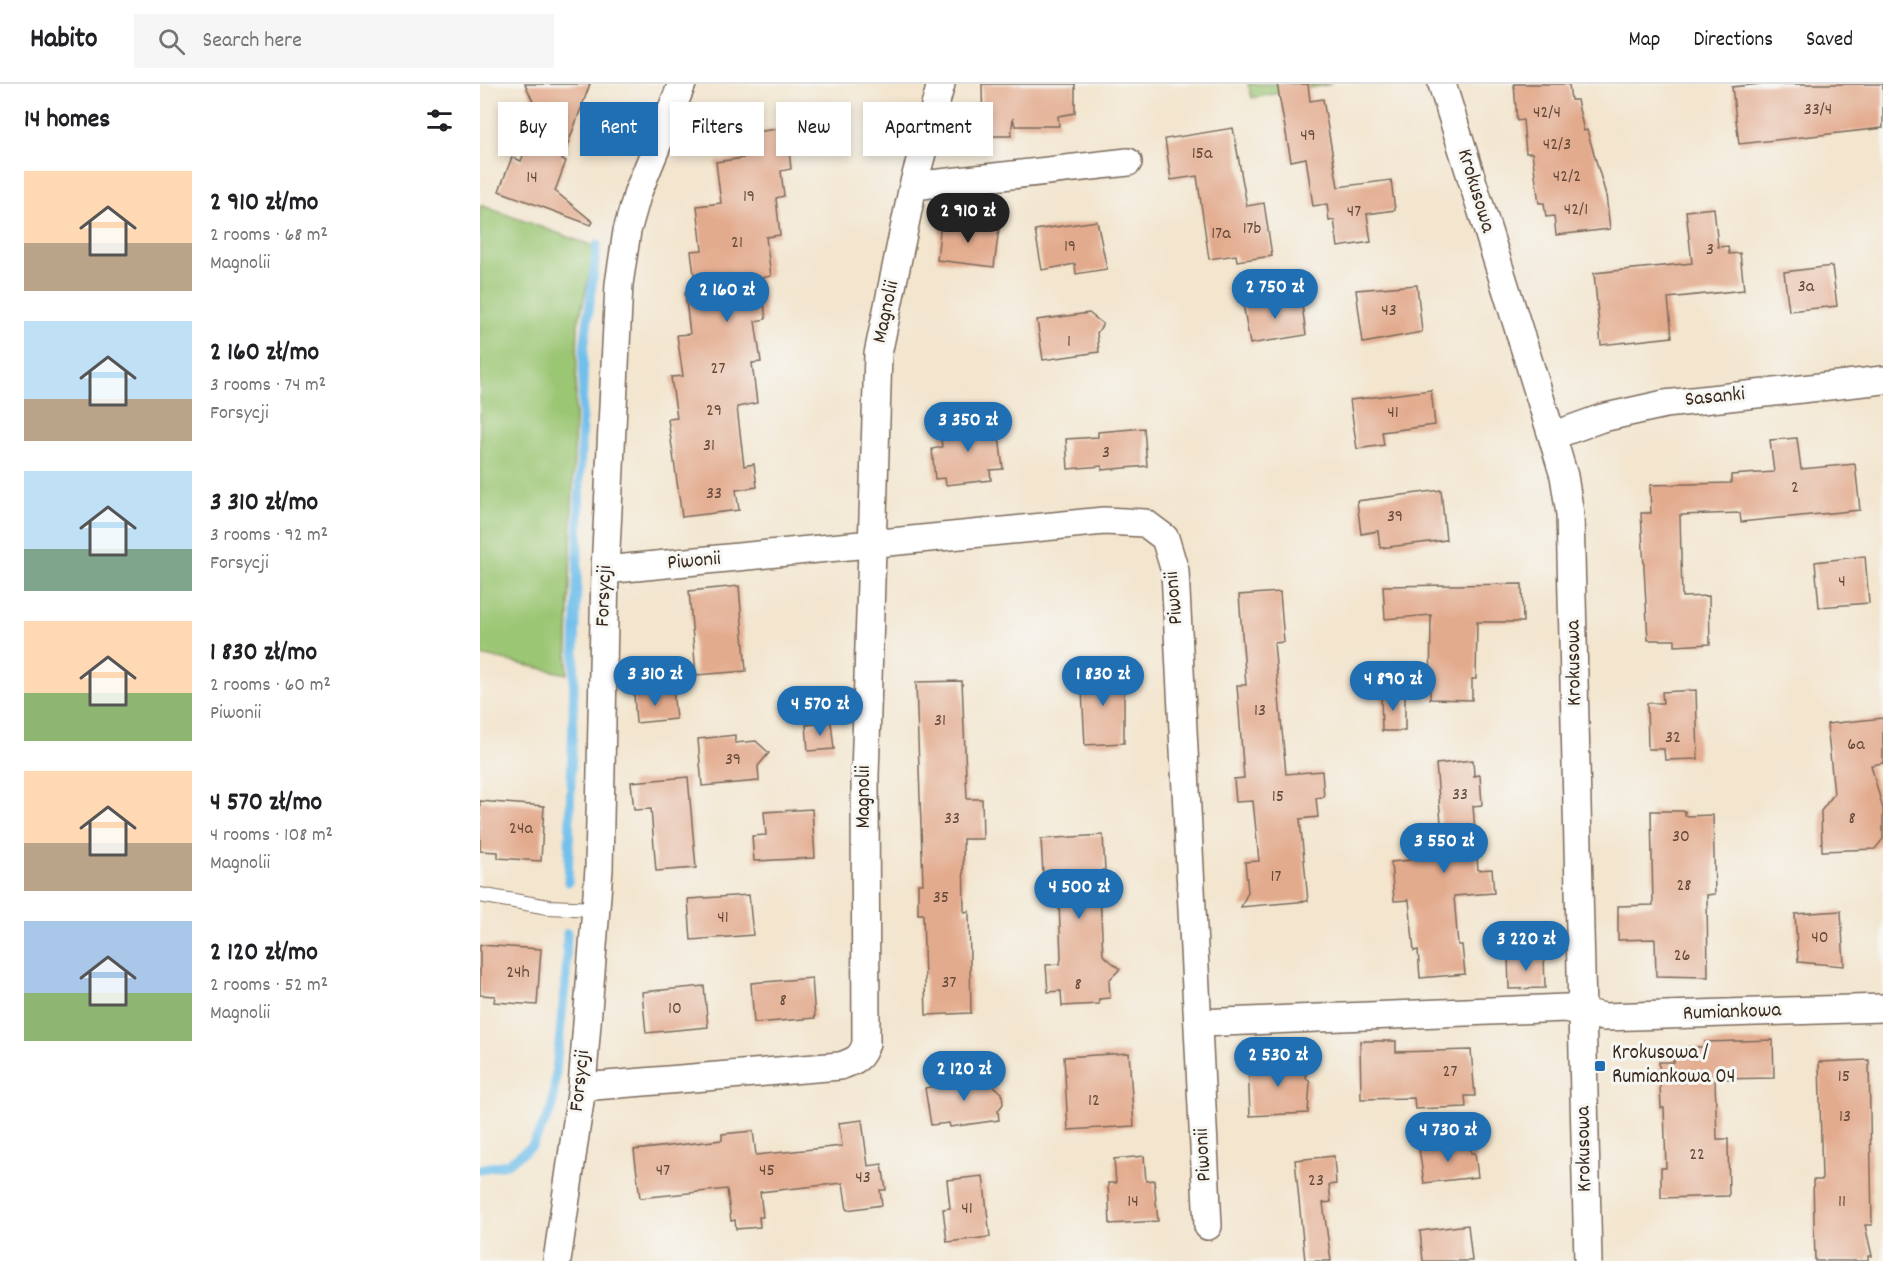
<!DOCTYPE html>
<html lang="en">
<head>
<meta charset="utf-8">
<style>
  :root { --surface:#fff; --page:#f6f6f6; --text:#202124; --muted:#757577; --line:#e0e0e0; --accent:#1f6fb2 }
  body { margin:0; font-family:Dekko,sans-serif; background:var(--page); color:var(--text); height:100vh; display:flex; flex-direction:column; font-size:22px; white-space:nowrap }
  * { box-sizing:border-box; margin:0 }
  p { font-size:20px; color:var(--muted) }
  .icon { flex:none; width:33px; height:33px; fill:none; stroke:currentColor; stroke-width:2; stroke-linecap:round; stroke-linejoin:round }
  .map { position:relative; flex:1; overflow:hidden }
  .panel { display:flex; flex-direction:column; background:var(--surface); width:480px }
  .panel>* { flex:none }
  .top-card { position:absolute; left:18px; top:18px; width:570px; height:54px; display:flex; gap:12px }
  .price { position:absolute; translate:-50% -51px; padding:0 14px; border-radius:21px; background:var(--accent); color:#fff; font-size:20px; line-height:39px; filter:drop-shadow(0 2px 3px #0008) }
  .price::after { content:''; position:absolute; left:50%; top:36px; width:18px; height:14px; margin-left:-9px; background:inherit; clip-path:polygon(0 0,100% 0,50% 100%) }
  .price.selected { background:#222; color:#fff }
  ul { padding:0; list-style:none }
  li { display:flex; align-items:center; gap:18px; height:150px; padding:0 24px }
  li span { display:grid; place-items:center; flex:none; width:168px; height:120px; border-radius:0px; color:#555 }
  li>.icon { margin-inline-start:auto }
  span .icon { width:72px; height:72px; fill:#fffc; stroke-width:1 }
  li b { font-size:26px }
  h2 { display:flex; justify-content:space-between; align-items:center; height:72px; padding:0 24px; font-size:26px }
  .tag { padding:0 21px; border-radius:0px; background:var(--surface); box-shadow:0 3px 9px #0003; font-size:21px; line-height:54px }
  .tag.selected { background:var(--accent); color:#fff }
  header { display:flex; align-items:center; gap:36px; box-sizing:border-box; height:84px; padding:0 30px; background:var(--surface); border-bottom:2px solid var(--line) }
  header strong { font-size:28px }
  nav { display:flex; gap:33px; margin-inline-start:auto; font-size:21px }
  .search { width:420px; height:54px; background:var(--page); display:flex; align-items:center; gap:15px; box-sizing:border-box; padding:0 21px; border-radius:0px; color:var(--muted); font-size:22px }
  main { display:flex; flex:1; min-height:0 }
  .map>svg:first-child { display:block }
  .green { fill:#9bc673; stroke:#6b7848; stroke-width:1.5 }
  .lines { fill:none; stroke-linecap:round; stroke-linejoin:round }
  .stream { stroke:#71bfeb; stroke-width:9 }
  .building { fill:#e3ab8e }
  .lane-casing { stroke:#7b6b5c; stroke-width:16 }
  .street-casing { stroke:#7b6b5c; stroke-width:30 }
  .lane { stroke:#fff; stroke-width:14 }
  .street { stroke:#fff; stroke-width:27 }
  .poi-dot { fill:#1f6fb2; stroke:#f6f6f2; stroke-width:2 }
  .labels { text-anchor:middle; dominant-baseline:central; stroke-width:6; stroke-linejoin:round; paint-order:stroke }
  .number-label { font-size:18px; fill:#654a3a }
  .street-label { font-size:21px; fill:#3b2a1e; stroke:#f6f6f2 }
  .poi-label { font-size:21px; fill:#3b2a1e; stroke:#f6f6f2; text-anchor:start }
</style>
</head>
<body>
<header>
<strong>Habito</strong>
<div class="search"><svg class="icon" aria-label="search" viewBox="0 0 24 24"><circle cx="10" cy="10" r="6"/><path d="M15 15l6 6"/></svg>Search here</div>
<nav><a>Map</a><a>Directions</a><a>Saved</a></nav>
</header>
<main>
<section class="panel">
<h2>14 homes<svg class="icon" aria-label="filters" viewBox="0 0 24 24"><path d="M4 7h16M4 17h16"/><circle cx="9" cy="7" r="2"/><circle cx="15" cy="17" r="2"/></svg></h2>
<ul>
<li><span style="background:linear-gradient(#ffd9b3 60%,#b9a48a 0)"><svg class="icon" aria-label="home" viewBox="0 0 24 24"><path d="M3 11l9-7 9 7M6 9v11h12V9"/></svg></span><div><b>2 910 zł/mo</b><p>2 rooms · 68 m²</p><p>Magnolii</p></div></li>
<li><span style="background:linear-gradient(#bfe0f5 65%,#b9a48a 0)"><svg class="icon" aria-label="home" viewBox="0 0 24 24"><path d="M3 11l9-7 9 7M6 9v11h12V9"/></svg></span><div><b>2 160 zł/mo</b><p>3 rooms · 74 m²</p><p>Forsycji</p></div></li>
<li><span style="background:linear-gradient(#bfe0f5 65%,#7fa58c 0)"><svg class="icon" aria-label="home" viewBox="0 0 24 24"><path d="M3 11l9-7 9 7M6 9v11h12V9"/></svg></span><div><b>3 310 zł/mo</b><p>3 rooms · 92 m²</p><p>Forsycji</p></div></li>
<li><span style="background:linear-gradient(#ffd9b3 60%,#8fb573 0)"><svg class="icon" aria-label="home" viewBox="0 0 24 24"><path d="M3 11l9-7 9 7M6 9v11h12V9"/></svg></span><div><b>1 830 zł/mo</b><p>2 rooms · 60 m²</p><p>Piwonii</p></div></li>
<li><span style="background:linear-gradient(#ffd9b3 60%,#b9a48a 0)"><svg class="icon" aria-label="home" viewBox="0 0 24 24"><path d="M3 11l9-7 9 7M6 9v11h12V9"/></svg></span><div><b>4 570 zł/mo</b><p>4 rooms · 108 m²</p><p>Magnolii</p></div></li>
<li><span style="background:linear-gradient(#a9c7e8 60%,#8fb573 0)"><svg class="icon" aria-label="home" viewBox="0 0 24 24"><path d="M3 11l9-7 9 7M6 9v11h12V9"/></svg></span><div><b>2 120 zł/mo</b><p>2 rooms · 52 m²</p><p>Magnolii</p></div></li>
</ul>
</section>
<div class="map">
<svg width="1403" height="1177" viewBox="0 0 1403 1177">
  <rect width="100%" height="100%" fill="#f6f6f2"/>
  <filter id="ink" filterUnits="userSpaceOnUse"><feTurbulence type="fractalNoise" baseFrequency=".0167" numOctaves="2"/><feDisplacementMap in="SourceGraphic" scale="12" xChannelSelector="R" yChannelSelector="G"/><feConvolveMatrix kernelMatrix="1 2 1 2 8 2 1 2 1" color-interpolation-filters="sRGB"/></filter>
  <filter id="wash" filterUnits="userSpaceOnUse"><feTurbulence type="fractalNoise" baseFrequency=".008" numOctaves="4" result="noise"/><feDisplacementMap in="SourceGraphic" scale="24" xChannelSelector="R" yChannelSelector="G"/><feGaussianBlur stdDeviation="1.35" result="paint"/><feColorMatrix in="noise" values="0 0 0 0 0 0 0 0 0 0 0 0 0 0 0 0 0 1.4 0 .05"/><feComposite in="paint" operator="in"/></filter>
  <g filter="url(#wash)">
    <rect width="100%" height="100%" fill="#f3e5ce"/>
    <path class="green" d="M 768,0 L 851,0 L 772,14 Z
      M 0,121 L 116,163 L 98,240 L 87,590 L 0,571 Z"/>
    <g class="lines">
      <path class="stream" d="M 88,798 L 104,266 L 117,161
        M 0,1085 L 27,1080 L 52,1062 L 72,1025 L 86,893 L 87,849"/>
    </g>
    <g id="blocks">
      <path class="building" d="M 45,0 L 110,0 L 82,76 L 86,77 L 75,107 L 113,138 L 111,141 L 19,107 L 32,73 L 41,77 L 46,62 L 76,68 Z
        M 502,0 L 595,0 L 595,29 L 578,32 L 579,42 L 535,42 L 533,34 L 531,52 L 503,52 Z
        M 797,0 L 828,0 L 830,17 L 843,15 L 858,103 L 911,96 L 915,126 L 887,130 L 891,158 L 858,163 L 854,136 L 849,137 L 847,120 L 833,122 L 826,74 L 811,77 Z
        M 1034,0 L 1089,0 L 1091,16 L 1097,16 L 1104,47 L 1107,46 L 1126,111 L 1130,145 L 1076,151 L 1074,132 L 1066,133 L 1064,119 L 1059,119 L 1052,69 L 1046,69 L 1043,36 L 1037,37 Z
        M 1280,0 L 1403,0 L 1403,44 L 1259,60 L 1252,3 Z
        M 326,41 L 329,65 L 309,67 L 311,85 L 301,87 L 304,112 L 296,114 L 300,151 L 286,153 L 291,192 L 281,194 L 286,235 L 275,237 L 281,278 L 272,279 L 277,319 L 257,323 L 264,382 L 274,380 L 277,403 L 256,406 L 259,426 L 202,433 L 188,335 L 197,334 L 191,293 L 203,292 L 197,251 L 210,250 L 205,208 L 216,207 L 211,167 L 222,166 L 217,122 L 241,119 L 236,78 L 263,74 L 260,50 Z
        M 753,44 L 767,122 L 784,119 L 792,172 L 757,177 L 756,171 L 729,175 L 717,92 L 691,96 L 685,55 Z
        M 1234,124 L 1238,163 L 1248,162 L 1249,170 L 1260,169 L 1264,206 L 1188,214 L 1192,253 L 1121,261 L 1114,189 L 1212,179 L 1206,127 Z
        M 461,137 L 519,144 L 514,183 L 457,176 Z
        M 617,137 L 627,185 L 596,190 L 595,180 L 562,186 L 555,146 Z
        M 1352,182 L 1357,222 L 1309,227 L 1304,188 Z
        M 937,201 L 942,248 L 883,259 L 876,206 Z
        M 821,213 L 826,251 L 770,260 L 763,220 Z
        M 609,229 L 623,240 L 617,249 L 619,268 L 563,276 L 557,236 Z
        M 951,306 L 955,341 L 902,348 L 904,361 L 877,365 L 870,316 Z
        M 517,336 L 523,385 L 510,386 L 511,396 L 466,401 L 465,394 L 455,395 L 452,365 L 462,363 L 459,342 Z
        M 664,344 L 667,382 L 622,386 L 622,382 L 588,385 L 586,355 L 618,353 L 618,348 Z
        M 1317,354 L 1321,385 L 1375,380 L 1380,426 L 1261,438 L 1260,429 L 1200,431 L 1202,513 L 1229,512 L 1230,560 L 1195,562 L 1195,556 L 1168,556 L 1161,429 L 1171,429 L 1170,401 L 1251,399 L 1251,391 L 1294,388 L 1290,356 Z
        M 961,406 L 966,456 L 900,464 L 898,447 L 881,450 L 877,417 Z
        M 1385,472 L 1389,519 L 1339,523 L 1335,478 Z
        M 1042,500 L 1043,538 L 997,538 L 996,595 L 992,595 L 992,616 L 950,615 L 951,531 L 905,535 L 903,502 Z
        M 259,502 L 266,587 L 216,591 L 209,507 Z
        M 800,508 L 804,558 L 794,559 L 806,690 L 842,687 L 844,713 L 836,714 L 838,733 L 820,735 L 828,817 L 761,823 L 768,808 L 765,778 L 779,777 L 773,717 L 756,718 L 754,695 L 764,694 L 757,601 L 766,601 L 759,511 Z
        M 644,586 L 644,659 L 605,661 L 601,588 Z
        M 482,597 L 487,715 L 502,715 L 503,755 L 483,755 L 484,828 L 489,827 L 491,929 L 446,931 L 443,830 L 438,830 L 438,800 L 443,800 L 436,598 Z
        M 193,606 L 196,635 L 156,639 L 154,610 Z
        M 1216,606 L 1218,675 L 1185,676 L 1184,665 L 1168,665 L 1167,619 L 1183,619 L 1182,608 Z
        M 901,610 L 925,610 L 925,647 L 902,647 Z
        M 1403,634 L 1403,679 L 1391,681 L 1403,725 L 1403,755 L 1395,765 L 1342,767 L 1341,727 L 1354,710 L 1347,640 Z
        M 351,638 L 354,665 L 328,667 L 326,641 Z
        M 255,651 L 255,659 L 276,657 L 289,669 L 278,682 L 279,697 L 222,702 L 218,655 Z
        M 993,676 L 994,692 L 1000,691 L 1002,721 L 993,722 L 998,786 L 1012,785 L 1014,809 L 974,812 L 978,861 L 982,861 L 985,890 L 940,894 L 938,866 L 934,867 L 929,816 L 914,817 L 911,778 L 931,776 L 930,764 L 963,762 L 956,680 Z
        M 208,693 L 216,784 L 176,787 L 171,725 L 154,726 L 151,698 Z
        M 0,717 L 64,722 L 61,777 L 18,774 L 18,768 L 0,767 Z
        M 332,725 L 335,774 L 274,777 L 272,752 L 286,751 L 284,728 Z
        M 1171,727 L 1205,727 L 1205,732 L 1233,731 L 1235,810 L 1227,811 L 1228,893 L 1176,892 L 1175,855 L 1138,856 L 1138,822 L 1173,821 Z
        M 623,751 L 625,786 L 622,786 L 623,811 L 620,811 L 623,871 L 640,885 L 629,896 L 630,914 L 619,915 L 619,920 L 582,922 L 581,907 L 568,908 L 566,881 L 580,880 L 581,874 L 578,789 L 563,790 L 561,755 Z
        M 269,811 L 273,851 L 211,856 L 208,815 Z
        M 1361,827 L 1364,882 L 1318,878 L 1315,830 Z
        M 0,861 L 61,865 L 57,921 L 14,918 L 15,912 L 0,911 Z
        M 1028,871 L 1064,871 L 1065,904 L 1029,905 Z
        M 332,894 L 335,934 L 274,939 L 271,899 Z
        M 224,902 L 228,943 L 166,949 L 162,908 Z
        M 1293,956 L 1294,994 L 1235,995 L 1237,1055 L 1248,1055 L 1249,1112 L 1181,1114 L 1181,1084 L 1186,1084 L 1184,1024 L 1181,1024 L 1179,978 L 1194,978 L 1194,970 L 1207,969 L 1208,963 L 1225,963 L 1225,958 Z
        M 880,957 L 916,957 L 916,968 L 991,966 L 995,1012 L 985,1012 L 986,1023 L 935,1025 L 934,1014 L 881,1015 Z
        M 649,969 L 654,1042 L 588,1046 L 584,973 Z
        M 1389,976 L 1392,1141 L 1385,1141 L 1392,1172 L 1388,1172 L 1388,1177 L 1335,1177 L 1333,1096 L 1342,1096 L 1339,978 Z
        M 825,977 L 826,994 L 830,998 L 828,1029 L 770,1032 L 768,979 Z
        M 498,992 L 498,996 L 513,994 L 514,1002 L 522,1009 L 523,1020 L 518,1027 L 519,1036 L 470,1043 L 469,1039 L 451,1041 L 445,1004 Z
        M 382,1036 L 388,1082 L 402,1080 L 406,1106 L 400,1106 L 402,1121 L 367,1126 L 363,1099 L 280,1108 L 283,1133 L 279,1133 L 280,1143 L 256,1145 L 255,1136 L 251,1137 L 247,1105 L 160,1114 L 154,1066 L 242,1056 L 242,1050 L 273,1047 L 276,1071 L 362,1062 L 359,1039 Z
        M 990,1059 L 991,1069 L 995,1069 L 998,1093 L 944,1099 L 939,1064 Z
        M 664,1072 L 666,1097 L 674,1096 L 678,1137 L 630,1140 L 628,1099 L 636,1099 L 634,1075 Z
        M 854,1072 L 856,1100 L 849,1101 L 851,1118 L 843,1119 L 851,1177 L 825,1177 L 815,1076 Z
        M 503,1092 L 510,1153 L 467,1158 L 463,1125 L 470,1124 L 467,1096 Z
        M 988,1141 L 992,1177 L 943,1177 L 940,1147 Z"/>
    </g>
  </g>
  <g filter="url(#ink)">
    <use href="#blocks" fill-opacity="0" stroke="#7b6b5c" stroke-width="1.5"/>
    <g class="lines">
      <g class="lane-casing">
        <path id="lane" d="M 0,811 L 68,823 L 116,825"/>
      </g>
      <g class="street-casing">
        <path id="street" d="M 962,0 L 1072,352 L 1084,392 L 1090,430 L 1108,1177
          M 433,102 L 648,78
          M 1072,352 L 1122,334 L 1185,320 L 1403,296
          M 125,486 L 624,437 L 665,439 L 685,454 L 695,487 L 728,1142
          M 718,939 L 1085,924 L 1124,933 L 1403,924
          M 102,1003 L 360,982 C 375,977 382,974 386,959 L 385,692 L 398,270 L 433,102 L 461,0
          M 77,1177 L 102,1003 L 119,785 L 125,486 L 139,200 L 147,147 L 158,108 L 202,0"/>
      </g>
      <use href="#lane" class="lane"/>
      <use href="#street" class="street"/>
    </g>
  </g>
  <rect class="poi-dot" x="1114" y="976" width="12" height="12" rx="3"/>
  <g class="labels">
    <g class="number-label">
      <text x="1338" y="26">33/4</text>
      <text x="1067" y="29">42/4</text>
      <text x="828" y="52">49</text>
      <text x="1077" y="61">42/3</text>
      <text x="722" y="70">15a</text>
      <text x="1087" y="93">42/2</text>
      <text x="52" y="94">14</text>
      <text x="269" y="113">19</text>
      <text x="1096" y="126">42/1</text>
      <text x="874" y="128">47</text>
      <text x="772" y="145">17b</text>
      <text x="741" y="150">17a</text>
      <text x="257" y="159">21</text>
      <text x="590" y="163">19</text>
      <text x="1230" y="166">3</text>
      <text x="1326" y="203">3a</text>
      <text x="909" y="227">43</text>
      <text x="589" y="258">1</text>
      <text x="238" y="285">27</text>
      <text x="234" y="327">29</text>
      <text x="913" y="329">41</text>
      <text x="229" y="362">31</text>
      <text x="626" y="369">3</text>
      <text x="1315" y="404">2</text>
      <text x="234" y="410">33</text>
      <text x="915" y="433">39</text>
      <text x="1362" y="498">4</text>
      <text x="780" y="627">13</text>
      <text x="460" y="637">31</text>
      <text x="1193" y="654">32</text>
      <text x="1376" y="661">6a</text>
      <text x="253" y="676">39</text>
      <text x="980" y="711">33</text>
      <text x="798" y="713">15</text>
      <text x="472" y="735">33</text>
      <text x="1372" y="735">8</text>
      <text x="41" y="745">24a</text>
      <text x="1201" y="753">30</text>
      <text x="796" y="793">17</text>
      <text x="1204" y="802">28</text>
      <text x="461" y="814">35</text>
      <text x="243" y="834">41</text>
      <text x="1340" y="854">40</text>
      <text x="1202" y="872">26</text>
      <text x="38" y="889">24h</text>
      <text x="469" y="899">37</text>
      <text x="598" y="901">8</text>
      <text x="303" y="917">8</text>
      <text x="195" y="925">10</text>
      <text x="970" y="988">27</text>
      <text x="1364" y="993">15</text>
      <text x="614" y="1017">12</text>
      <text x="1365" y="1033">13</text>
      <text x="1217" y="1071">22</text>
      <text x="183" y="1087">47</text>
      <text x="287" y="1087">45</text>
      <text x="383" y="1094">43</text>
      <text x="836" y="1097">23</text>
      <text x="653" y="1118">14</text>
      <text x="1362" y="1118">11</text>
      <text x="487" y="1125">41</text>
    </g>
    <g class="street-label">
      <text transform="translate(995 107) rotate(73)">Krokusowa</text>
      <text transform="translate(407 228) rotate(-78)">Magnolii</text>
      <text transform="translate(1235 314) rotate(-6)">Sasanki</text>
      <text transform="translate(214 478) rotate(-5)">Piwonii</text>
      <text transform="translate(125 512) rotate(-88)">Forsycji</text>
      <text transform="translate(695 514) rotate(-95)">Piwonii</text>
      <text transform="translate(1095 579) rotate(-91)">Krokusowa</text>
      <text transform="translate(385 713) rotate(-90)">Magnolii</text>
      <text transform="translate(1252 929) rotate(-2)">Rumiankowa</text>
      <text transform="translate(101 997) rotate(-84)">Forsycji</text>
      <text transform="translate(1105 1065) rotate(-91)">Krokusowa</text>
      <text transform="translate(724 1071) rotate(-93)">Piwonii</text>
    </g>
    <g class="poi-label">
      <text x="1132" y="970">Krokusowa /<tspan x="1132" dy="24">Rumiankowa 04</tspan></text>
    </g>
  </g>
</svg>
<b class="price selected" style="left:488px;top:160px">2 910 zł</b>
<b class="price" style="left:795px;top:236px">2 750 zł</b>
<b class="price" style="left:247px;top:239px">2 160 zł</b>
<b class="price" style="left:488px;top:369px">3 350 zł</b>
<b class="price" style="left:175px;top:623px">3 310 zł</b>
<b class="price" style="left:623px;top:623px">1 830 zł</b>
<b class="price" style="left:913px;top:628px">4 890 zł</b>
<b class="price" style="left:340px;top:653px">4 570 zł</b>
<b class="price" style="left:964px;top:790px">3 550 zł</b>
<b class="price" style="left:599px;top:836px">4 500 zł</b>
<b class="price" style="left:1046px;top:888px">3 220 zł</b>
<b class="price" style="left:798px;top:1004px">2 530 zł</b>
<b class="price" style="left:484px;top:1018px">2 120 zł</b>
<b class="price" style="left:968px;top:1079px">4 730 zł</b>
<div class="top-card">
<a class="tag">Buy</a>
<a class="tag selected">Rent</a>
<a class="tag">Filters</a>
<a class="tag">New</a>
<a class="tag">Apartment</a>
</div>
</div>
</main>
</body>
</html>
